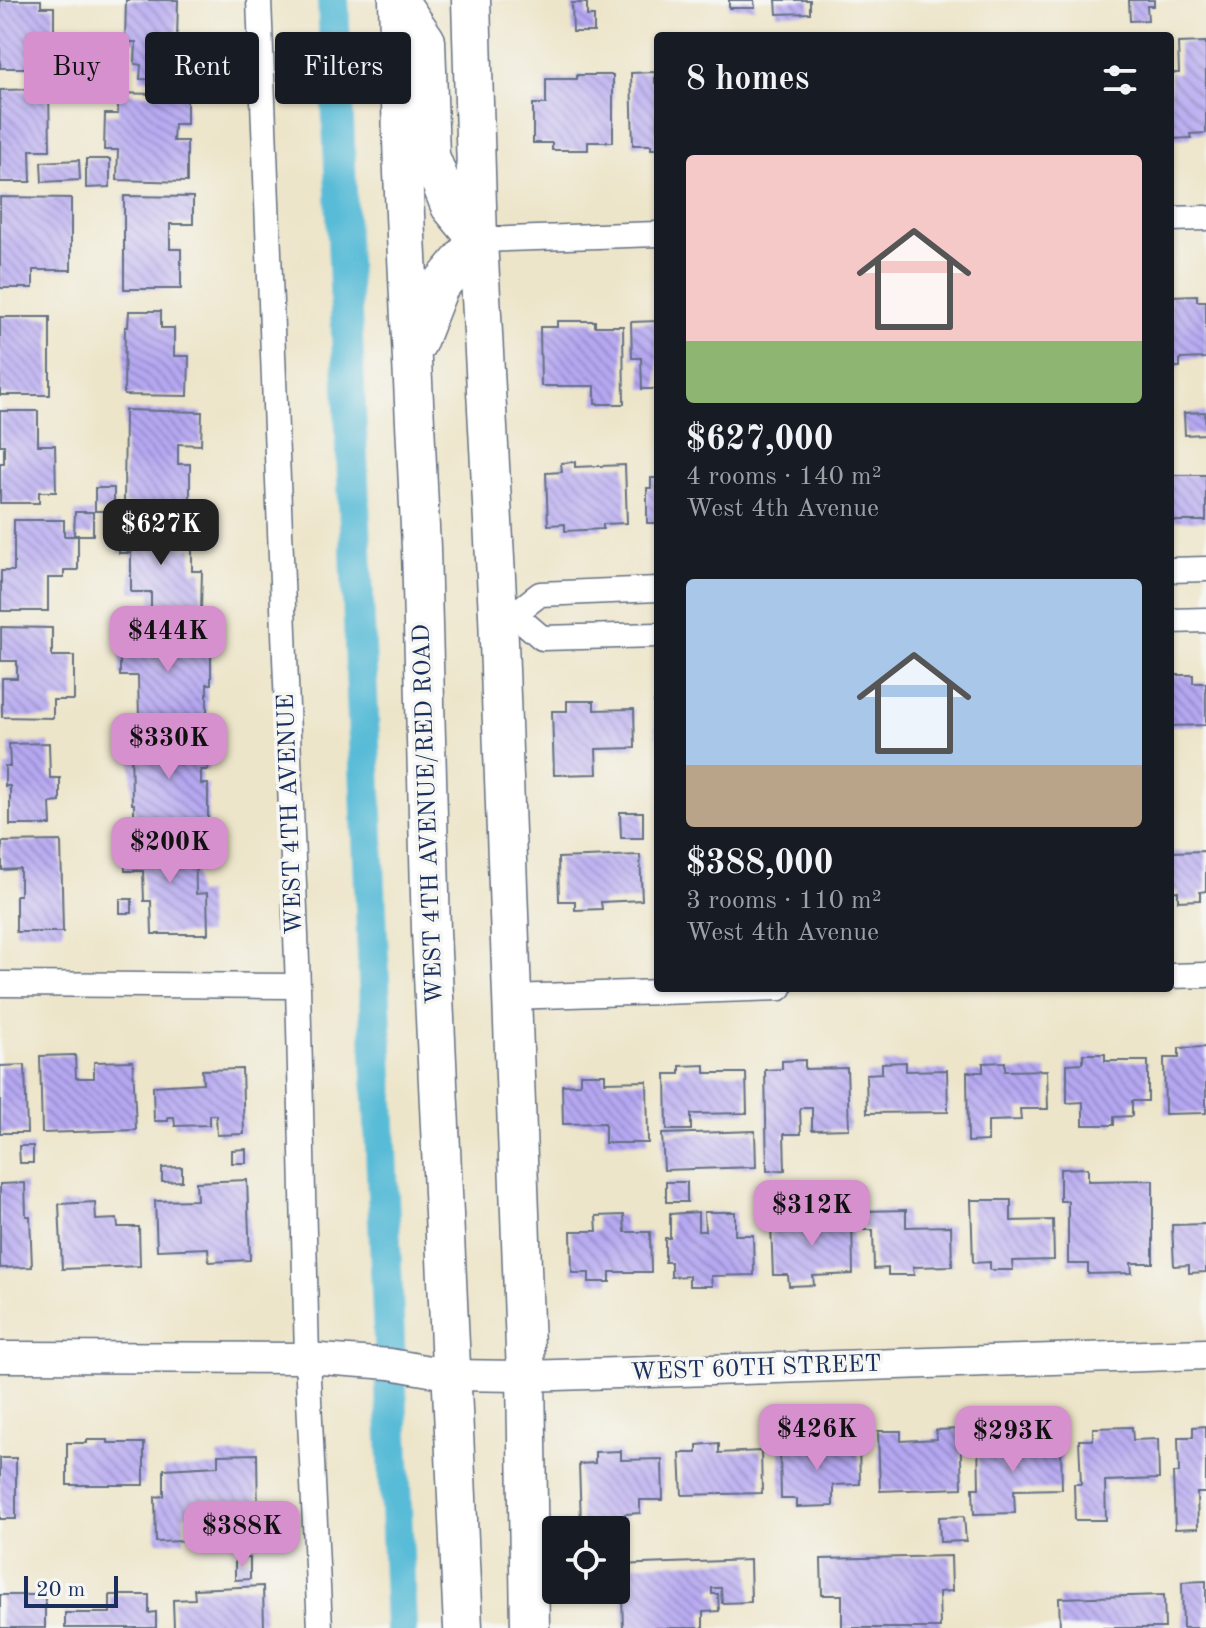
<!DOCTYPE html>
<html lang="en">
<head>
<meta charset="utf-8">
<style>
  :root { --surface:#171b24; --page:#20242c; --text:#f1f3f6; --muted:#9ea1a6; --accent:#d690ce }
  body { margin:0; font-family:"Old Standard TT",serif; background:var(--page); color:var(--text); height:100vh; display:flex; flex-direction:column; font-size:30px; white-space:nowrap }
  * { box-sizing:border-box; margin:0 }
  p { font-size:26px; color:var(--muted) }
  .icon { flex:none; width:44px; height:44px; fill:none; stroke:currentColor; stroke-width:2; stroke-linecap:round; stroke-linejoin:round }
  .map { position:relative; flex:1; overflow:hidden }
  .panel { position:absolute; left:654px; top:32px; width:520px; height:960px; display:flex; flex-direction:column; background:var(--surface); border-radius:8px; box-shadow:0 2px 6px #0004 }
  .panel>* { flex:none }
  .hud { position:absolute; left:24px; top:32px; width:510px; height:72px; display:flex; gap:16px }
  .tools { position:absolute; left:542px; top:1516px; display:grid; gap:16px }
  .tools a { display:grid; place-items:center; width:88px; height:88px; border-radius:8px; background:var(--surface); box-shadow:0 2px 6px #0004; font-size:40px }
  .scale { position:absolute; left:24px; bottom:20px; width:94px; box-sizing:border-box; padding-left:8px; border:4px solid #1b2f5e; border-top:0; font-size:22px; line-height:28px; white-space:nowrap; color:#1b2f5e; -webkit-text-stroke:6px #f6f6f2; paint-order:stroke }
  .price { position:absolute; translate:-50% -68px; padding:0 18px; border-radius:16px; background:var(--accent); color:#111; font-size:26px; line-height:52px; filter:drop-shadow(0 2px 4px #0008) }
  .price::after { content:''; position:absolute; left:50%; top:48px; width:24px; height:18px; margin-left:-12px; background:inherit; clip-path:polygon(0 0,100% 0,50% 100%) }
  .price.on { background:#222; color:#fff }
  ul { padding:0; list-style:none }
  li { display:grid; align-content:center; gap:16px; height:424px; padding:0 32px }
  li span { display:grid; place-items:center; height:248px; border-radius:8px; color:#555 }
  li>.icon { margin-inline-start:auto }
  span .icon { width:144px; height:144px; fill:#fffc; stroke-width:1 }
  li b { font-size:34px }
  h2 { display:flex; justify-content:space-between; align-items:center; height:96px; padding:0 32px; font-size:34px }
  .tag { padding:0 28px; border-radius:8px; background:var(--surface); box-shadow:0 2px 6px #0004; font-size:28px; line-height:72px }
  .tag.on { background:var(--accent); color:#111 }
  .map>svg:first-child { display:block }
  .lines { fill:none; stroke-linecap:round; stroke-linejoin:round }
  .canal { stroke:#58bbd7; stroke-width:32 }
  .building { fill:url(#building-back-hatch) }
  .minor-casing { stroke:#646f83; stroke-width:27 }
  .tertiary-casing { stroke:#646f83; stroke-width:33 }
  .primary-casing { stroke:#646f83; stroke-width:41 }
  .minor { stroke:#fff; stroke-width:24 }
  .tertiary { stroke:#fff; stroke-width:30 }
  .primary { stroke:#fff; stroke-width:38 }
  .labels { text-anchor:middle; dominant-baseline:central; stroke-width:7; stroke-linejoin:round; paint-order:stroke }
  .street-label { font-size:24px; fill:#1b2f5e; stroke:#f6f6f2 }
</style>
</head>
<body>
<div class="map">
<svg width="1206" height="1628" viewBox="0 0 1206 1628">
  <defs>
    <pattern id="building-back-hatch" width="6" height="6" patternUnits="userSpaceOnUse" patternTransform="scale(2)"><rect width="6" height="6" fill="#b5a7f1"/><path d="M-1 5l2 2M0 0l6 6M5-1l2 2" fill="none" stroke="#9288c6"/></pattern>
  </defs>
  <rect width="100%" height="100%" fill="#f6f6f2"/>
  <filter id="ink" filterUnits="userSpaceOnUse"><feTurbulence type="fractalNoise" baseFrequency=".0125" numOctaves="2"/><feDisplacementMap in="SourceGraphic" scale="16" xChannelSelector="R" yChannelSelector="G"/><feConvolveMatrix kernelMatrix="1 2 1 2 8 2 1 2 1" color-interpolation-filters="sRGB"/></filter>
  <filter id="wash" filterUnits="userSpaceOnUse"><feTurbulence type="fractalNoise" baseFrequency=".006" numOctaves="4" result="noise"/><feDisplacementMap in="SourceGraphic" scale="32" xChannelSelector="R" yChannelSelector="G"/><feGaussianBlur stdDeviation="1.8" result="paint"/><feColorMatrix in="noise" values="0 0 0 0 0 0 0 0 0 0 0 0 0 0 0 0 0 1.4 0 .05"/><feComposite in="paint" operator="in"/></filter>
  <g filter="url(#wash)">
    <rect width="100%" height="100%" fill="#ede5c9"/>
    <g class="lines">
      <path class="canal" d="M 333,0 L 401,1628"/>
    </g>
    <g id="blocks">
      <path class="building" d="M 0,0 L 41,0 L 41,7 L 54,7 L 54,31 L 41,30 L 41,68 L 0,68 Z
        M 126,0 L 178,0 L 176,80 L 140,79 L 141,65 L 135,64 L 136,42 L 125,42 Z
        M 729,0 L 754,0 L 755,8 L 729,8 Z
        M 776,0 L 810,0 L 810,13 L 777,14 Z
        M 1129,0 L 1154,0 L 1154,6 L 1147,6 L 1148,20 L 1130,21 Z
        M 572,3 L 587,3 L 587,16 L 594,16 L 594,32 L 573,32 Z
        M 1206,42 L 1206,133 L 1190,134 L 1191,138 L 1170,139 L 1170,73 L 1179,73 L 1178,43 Z
        M 89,52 L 106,52 L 106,73 L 89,73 Z
        M 655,72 L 655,83 L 658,83 L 658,149 L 651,149 L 651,145 L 633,145 L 631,73 Z
        M 577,75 L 613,75 L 613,142 L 588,142 L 588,150 L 552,150 L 552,143 L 533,143 L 533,104 L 546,104 L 546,79 L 577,79 Z
        M 49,89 L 50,150 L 30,150 L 31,182 L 0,182 L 0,90 Z
        M 118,93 L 187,95 L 187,124 L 174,124 L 173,141 L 187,141 L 187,182 L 117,180 L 118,150 L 104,150 L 105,114 L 118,114 Z
        M 86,159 L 110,159 L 110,187 L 86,188 Z
        M 79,160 L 80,180 L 42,182 L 41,162 Z
        M 124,196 L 193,197 L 193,224 L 170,224 L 170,249 L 181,249 L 181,289 L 124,289 Z
        M 0,197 L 71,198 L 71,270 L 33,270 L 33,288 L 0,288 Z
        M 1197,295 L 1197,301 L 1206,301 L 1206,358 L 1180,359 L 1180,367 L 1170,367 L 1170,296 Z
        M 129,311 L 161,311 L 161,328 L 174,328 L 174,356 L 189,356 L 188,396 L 124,395 L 125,327 L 128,327 Z
        M 0,317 L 50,317 L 50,395 L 0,395 Z
        M 557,321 L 595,321 L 595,326 L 623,326 L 624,404 L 595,404 L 595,386 L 541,386 L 540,327 L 557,327 Z
        M 658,321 L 658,389 L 642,389 L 641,358 L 632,358 L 631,322 Z
        M 125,410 L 202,412 L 201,445 L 178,444 L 178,464 L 190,464 L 190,505 L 124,504 Z
        M 0,411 L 38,411 L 38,445 L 55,445 L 56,492 L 39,492 L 39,503 L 0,503 L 0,463 L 4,463 L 4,445 L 0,445 Z
        M 1205,412 L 1206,434 L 1185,435 L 1184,413 Z
        M 575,462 L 575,467 L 625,465 L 627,523 L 603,524 L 603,529 L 565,531 L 565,524 L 548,525 L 546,473 L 562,472 L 561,463 Z
        M 1170,475 L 1206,475 L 1206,521 L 1170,521 Z
        M 651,478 L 658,478 L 658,523 L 647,523 L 647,488 L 651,488 Z
        M 95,488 L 114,488 L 114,511 L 95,511 Z
        M 75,512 L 93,512 L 93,535 L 74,535 Z
        M 14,520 L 64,520 L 64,536 L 78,536 L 78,570 L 64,570 L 64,578 L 48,578 L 48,611 L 1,611 L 1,571 L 14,571 Z
        M 119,521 L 148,521 L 148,531 L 184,531 L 184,548 L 192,548 L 192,571 L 202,571 L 201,611 L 151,610 L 151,592 L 131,592 L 131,553 L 119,553 Z
        M 1,627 L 52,628 L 52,656 L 74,656 L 74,700 L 53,700 L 53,718 L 2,717 L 2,678 L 17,678 L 17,661 L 1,661 Z
        M 133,627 L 164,627 L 164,640 L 206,639 L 206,649 L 211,648 L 211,684 L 207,684 L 207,718 L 139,719 L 138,676 L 120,676 L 120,642 L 133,642 Z
        M 1170,675 L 1193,675 L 1193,683 L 1206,683 L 1206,725 L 1170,726 Z
        M 567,701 L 594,701 L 594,710 L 634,709 L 635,748 L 596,749 L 597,774 L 554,775 L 552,711 L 567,711 Z
        M 654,702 L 658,702 L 658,737 L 656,737 Z
        M 207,738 L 208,770 L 201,770 L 201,784 L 208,784 L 208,823 L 134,824 L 134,804 L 132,804 L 131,739 Z
        M 49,743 L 50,778 L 60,778 L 60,802 L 50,803 L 51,825 L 10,825 L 10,786 L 5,786 L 5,766 L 10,766 L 9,744 Z
        M 620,812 L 643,812 L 643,838 L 621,838 Z
        M 167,835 L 167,841 L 195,840 L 196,894 L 207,893 L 208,934 L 152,934 L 151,901 L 144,901 L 143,871 L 125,871 L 125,847 L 144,846 L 144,836 Z
        M 61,841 L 63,932 L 16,932 L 16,895 L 20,895 L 20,869 L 2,870 L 2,842 Z
        M 1206,851 L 1206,891 L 1200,892 L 1200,900 L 1178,901 L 1178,891 L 1170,892 L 1170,852 Z
        M 640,855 L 642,900 L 601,902 L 602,909 L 575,910 L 575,901 L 559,901 L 558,858 Z
        M 120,899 L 132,899 L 132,913 L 120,913 Z
        M 1206,1047 L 1206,1113 L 1165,1114 L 1164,1058 L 1179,1058 L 1179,1048 Z
        M 1083,1054 L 1105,1054 L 1105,1061 L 1148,1061 L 1148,1101 L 1132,1101 L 1132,1116 L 1114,1117 L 1114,1125 L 1083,1125 L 1083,1102 L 1067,1103 L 1067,1064 L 1083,1063 Z
        M 75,1055 L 76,1078 L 94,1078 L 94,1062 L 133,1061 L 136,1130 L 42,1133 L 40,1056 Z
        M 805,1060 L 805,1069 L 847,1068 L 849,1129 L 812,1130 L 812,1108 L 800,1108 L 801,1134 L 784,1134 L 785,1170 L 767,1171 L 765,1070 L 782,1069 L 782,1061 Z
        M 906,1062 L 906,1071 L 947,1070 L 948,1112 L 867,1113 L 866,1074 L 882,1073 L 882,1063 Z
        M 1005,1062 L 1005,1071 L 1047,1070 L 1048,1109 L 1020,1109 L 1021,1120 L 988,1121 L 988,1141 L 968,1142 L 967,1072 L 983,1072 L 983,1063 Z
        M 25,1065 L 27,1133 L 0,1133 L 0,1066 Z
        M 705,1065 L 705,1073 L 746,1073 L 747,1113 L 691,1114 L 691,1130 L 667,1130 L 666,1074 L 680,1074 L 680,1066 Z
        M 242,1069 L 244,1134 L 217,1135 L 216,1115 L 209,1115 L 209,1125 L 175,1126 L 174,1117 L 168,1117 L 168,1121 L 154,1121 L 153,1086 L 203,1083 L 202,1070 Z
        M 580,1074 L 605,1074 L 605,1082 L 647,1081 L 648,1143 L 605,1143 L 605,1123 L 563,1124 L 562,1085 L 580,1084 Z
        M 755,1131 L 756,1167 L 664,1170 L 662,1134 Z
        M 19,1146 L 33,1146 L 33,1163 L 20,1163 Z
        M 246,1149 L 246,1163 L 232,1163 L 232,1150 Z
        M 182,1167 L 182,1181 L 162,1182 L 162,1168 Z
        M 1088,1168 L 1088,1181 L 1153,1180 L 1153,1263 L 1131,1263 L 1132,1273 L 1088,1274 L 1088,1264 L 1068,1264 L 1068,1201 L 1060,1201 L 1060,1169 Z
        M 247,1180 L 250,1260 L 209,1262 L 208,1248 L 157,1250 L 155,1201 L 197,1200 L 196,1182 Z
        M 666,1182 L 687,1182 L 687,1202 L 666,1202 Z
        M 25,1183 L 26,1216 L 30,1216 L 32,1267 L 0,1268 L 0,1184 Z
        M 971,1200 L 1011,1200 L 1011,1221 L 1053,1220 L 1054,1260 L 1012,1261 L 1013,1270 L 990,1270 L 990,1262 L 973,1263 Z
        M 95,1202 L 96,1220 L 117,1219 L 118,1227 L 139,1227 L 140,1266 L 62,1269 L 59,1204 Z
        M 906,1210 L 906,1227 L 951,1226 L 952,1266 L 913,1267 L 914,1275 L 888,1275 L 888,1268 L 874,1269 L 873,1230 L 864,1230 L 863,1211 Z
        M 698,1212 L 698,1231 L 705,1231 L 704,1212 L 735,1212 L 735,1235 L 753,1235 L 754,1275 L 711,1276 L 712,1286 L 689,1286 L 689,1276 L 671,1277 L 671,1262 L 665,1262 L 665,1238 L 670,1238 L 670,1214 Z
        M 624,1215 L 625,1232 L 650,1232 L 651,1272 L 610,1272 L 610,1282 L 589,1282 L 589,1273 L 572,1273 L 571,1231 L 597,1231 L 596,1216 Z
        M 852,1215 L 853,1274 L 813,1276 L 814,1285 L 789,1286 L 788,1275 L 773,1275 L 771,1224 L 778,1224 L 778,1217 Z
        M 1206,1224 L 1206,1272 L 1189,1273 L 1189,1265 L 1174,1266 L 1172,1225 Z
        M 1206,1426 L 1206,1493 L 1197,1493 L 1198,1528 L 1175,1529 L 1173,1473 L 1179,1473 L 1178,1437 L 1193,1437 L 1193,1427 Z
        M 1132,1427 L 1133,1440 L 1158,1439 L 1159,1479 L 1105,1481 L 1106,1520 L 1075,1520 L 1074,1484 L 1081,1484 L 1079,1440 L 1093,1440 L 1093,1428 Z
        M 960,1429 L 962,1488 L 880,1491 L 878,1431 L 901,1431 L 901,1441 L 937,1439 L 936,1430 Z
        M 87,1440 L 108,1440 L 108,1443 L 144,1443 L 144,1485 L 67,1485 L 67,1443 L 87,1443 Z
        M 794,1440 L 819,1440 L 819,1447 L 859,1446 L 860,1484 L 833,1485 L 833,1506 L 797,1507 L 797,1499 L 781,1499 L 780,1448 L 794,1448 Z
        M 1018,1440 L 1018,1449 L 1061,1449 L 1062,1489 L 1014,1490 L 1015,1513 L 974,1514 L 973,1488 L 979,1488 L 978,1441 Z
        M 719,1443 L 719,1453 L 761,1451 L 762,1493 L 682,1495 L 680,1453 L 697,1453 L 697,1445 Z
        M 621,1451 L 621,1460 L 662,1459 L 663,1500 L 640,1500 L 640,1513 L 625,1514 L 625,1521 L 581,1523 L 579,1464 L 595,1463 L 595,1452 Z
        M 257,1454 L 258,1519 L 222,1520 L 221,1514 L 184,1515 L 184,1541 L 156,1542 L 155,1497 L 164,1496 L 164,1469 L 218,1466 L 218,1455 Z
        M 0,1458 L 16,1458 L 16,1519 L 0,1519 Z
        M 964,1516 L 966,1541 L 940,1542 L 939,1517 Z
        M 951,1556 L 952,1591 L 939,1592 L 940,1628 L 842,1628 L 842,1595 L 822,1595 L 821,1559 Z
        M 235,1558 L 250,1558 L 250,1579 L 235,1580 Z
        M 750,1560 L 751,1602 L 722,1603 L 721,1588 L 712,1588 L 712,1594 L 718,1594 L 719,1611 L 703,1612 L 703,1628 L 623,1628 L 622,1595 L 615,1595 L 616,1565 Z
        M 1206,1581 L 1206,1628 L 1183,1628 L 1182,1582 Z
        M 263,1586 L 264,1628 L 174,1628 L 173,1600 L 195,1599 L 194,1589 Z
        M 0,1595 L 45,1595 L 45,1628 L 0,1628 Z
        M 110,1595 L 149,1595 L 149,1613 L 156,1612 L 156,1628 L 65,1628 L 65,1613 L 110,1613 Z
        M 1164,1595 L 1165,1628 L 1060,1628 L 1059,1598 Z"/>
    </g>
  </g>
  <g filter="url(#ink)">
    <use href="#blocks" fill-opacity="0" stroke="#646f83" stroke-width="2"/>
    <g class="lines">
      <g class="minor-casing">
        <path id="minor" d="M 259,0 L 298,986 L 307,1358 L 320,1628
          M 1170,219 L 1206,218
          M 478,240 L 658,234
          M 1170,570 L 1206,569
          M 514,614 L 542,638 L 658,635
          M 498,615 L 514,614 L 540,594 L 658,589
          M 1170,621 L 1206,620
          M 1170,976 L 1206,975
          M 0,984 L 298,986
          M 510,997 L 780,988"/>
      </g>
      <g class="tertiary-casing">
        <path id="tertiary" d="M 0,1357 L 307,1358 L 390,1364 L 452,1375 L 526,1376 L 1206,1354"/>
      </g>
      <g class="primary-casing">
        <path id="primary" d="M 398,0 L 403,173 L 421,548 L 431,931 L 463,1628
          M 398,0 L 426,41 L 430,156 L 450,206 L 478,240
          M 471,0 L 478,240 L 498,615 L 526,1376 L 530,1628
          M 417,343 L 439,287 L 478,240"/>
      </g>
      <use href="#minor" class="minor"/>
      <use href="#tertiary" class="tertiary"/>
      <use href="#primary" class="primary"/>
    </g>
  </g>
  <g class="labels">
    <g class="street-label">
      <text transform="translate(291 814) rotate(-92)">WEST 4TH AVENUE</text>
      <text transform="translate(429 814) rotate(-92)">WEST 4TH AVENUE/RED ROAD</text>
      <text transform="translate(756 1369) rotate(-2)">WEST 60TH STREET</text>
    </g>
  </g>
</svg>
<div class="tools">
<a><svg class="icon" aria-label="locate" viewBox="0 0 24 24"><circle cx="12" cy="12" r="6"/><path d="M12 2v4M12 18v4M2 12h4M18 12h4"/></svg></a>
</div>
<div class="scale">20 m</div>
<b class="price on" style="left:161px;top:567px">$627K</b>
<b class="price" style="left:168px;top:674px">$444K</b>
<b class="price" style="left:169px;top:781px">$330K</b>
<b class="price" style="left:170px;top:885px">$200K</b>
<b class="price" style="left:812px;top:1248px">$312K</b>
<b class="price" style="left:817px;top:1472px">$426K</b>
<b class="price" style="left:1013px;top:1474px">$293K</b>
<b class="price" style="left:242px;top:1569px">$388K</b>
<div class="hud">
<a class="tag on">Buy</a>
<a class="tag">Rent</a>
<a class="tag">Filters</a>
</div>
<section class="panel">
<h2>8 homes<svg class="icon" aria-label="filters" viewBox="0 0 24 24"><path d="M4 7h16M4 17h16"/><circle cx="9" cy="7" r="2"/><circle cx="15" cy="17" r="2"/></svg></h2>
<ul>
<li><span style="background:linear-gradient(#f6c9c9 75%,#8fb573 0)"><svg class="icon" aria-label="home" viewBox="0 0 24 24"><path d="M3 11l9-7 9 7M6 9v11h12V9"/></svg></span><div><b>$627,000</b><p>4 rooms · 140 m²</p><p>West 4th Avenue</p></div></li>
<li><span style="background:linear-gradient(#a9c7e8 75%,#b9a48a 0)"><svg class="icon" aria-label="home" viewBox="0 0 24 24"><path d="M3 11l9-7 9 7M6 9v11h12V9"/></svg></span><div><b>$388,000</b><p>3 rooms · 110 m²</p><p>West 4th Avenue</p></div></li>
</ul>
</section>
</div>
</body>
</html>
